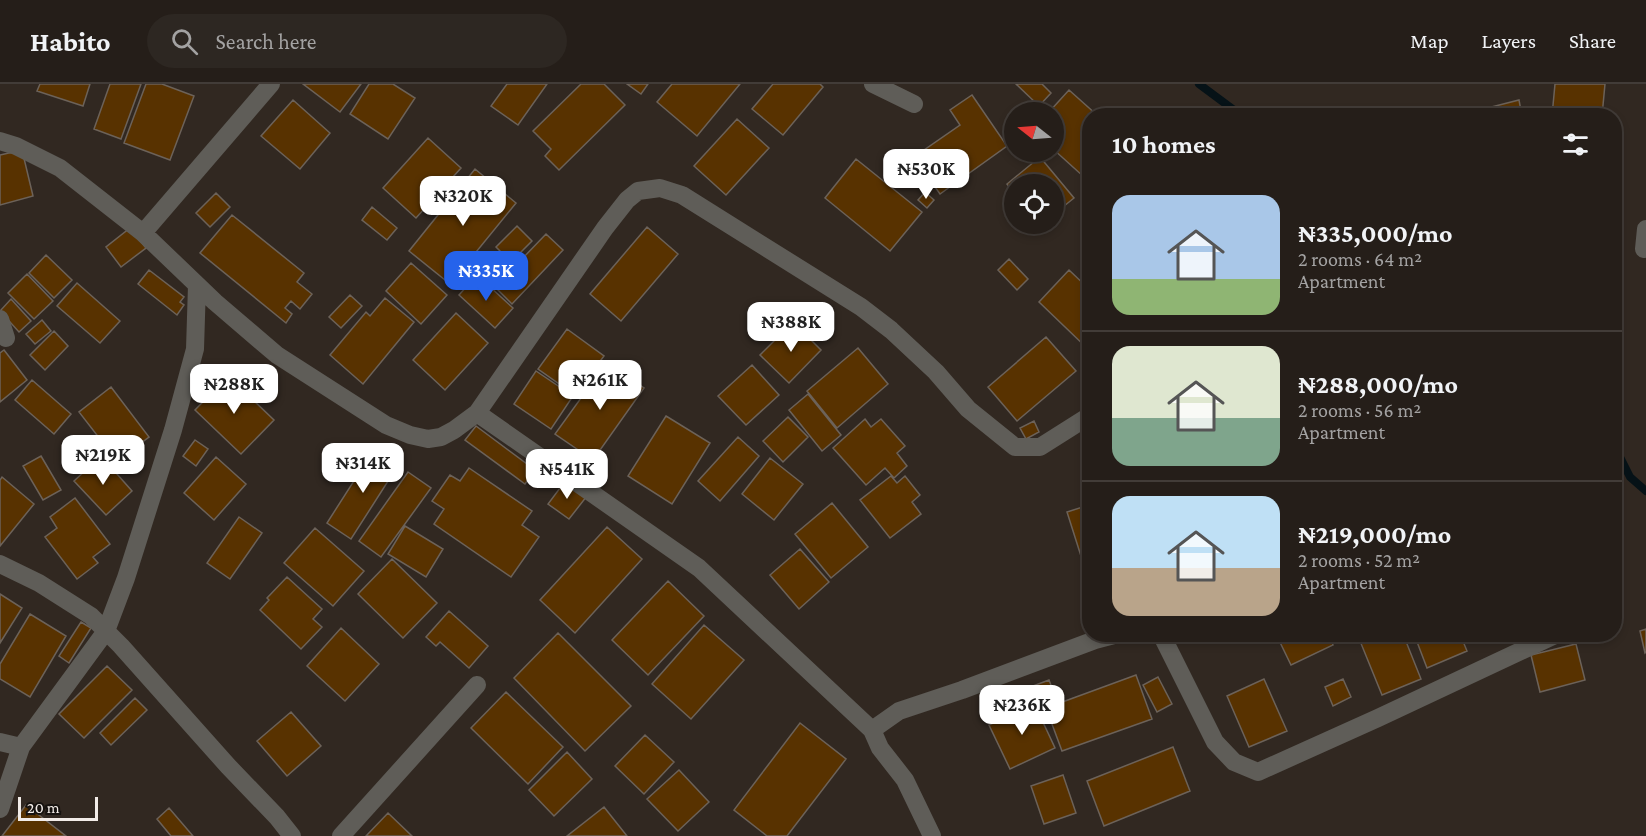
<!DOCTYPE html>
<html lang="en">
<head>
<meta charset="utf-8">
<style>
  :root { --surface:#251e19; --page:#2d2722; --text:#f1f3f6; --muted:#a3a2a2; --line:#423c38; --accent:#2563eb }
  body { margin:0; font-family:"Crimson Pro",serif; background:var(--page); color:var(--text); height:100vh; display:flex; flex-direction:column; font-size:22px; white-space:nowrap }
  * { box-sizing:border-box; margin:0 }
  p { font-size:20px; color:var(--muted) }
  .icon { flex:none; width:33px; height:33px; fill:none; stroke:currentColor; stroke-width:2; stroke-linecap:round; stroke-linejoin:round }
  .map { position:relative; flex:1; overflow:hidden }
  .details { position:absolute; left:1082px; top:24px; width:540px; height:534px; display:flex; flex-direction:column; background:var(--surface); border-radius:24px; box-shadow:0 3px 9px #0003,0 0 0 2px var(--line) }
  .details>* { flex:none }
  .needle { width:39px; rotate:287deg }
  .fabs { position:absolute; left:1004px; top:18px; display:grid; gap:12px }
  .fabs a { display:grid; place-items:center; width:60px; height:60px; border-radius:50%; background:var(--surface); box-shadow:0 3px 9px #0003,0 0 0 2px var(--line); font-size:30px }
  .scale { position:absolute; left:18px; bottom:15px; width:80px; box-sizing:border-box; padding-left:6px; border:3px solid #f2ece8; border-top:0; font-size:16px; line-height:21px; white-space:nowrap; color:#f2ece8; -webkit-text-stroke:4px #16120f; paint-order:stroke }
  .price { position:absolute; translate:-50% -51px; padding:0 14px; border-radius:12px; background:#fff; color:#222; font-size:20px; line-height:39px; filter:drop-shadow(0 2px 3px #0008) }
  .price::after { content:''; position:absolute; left:50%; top:36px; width:18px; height:14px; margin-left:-9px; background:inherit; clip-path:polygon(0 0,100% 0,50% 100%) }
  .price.on { background:var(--accent); color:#fff }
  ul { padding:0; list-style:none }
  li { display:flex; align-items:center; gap:18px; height:150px; padding:0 30px }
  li+li { border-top:2px solid var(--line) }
  li span { display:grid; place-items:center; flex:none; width:168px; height:120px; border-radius:18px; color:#555 }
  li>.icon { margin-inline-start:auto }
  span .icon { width:72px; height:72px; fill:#fffc; stroke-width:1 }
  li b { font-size:26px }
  h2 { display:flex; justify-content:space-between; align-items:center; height:72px; padding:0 30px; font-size:26px }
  header { display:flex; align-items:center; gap:36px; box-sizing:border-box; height:84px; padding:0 30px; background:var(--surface); border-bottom:2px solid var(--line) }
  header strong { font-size:28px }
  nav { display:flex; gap:33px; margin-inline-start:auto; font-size:21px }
  .search { width:420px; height:54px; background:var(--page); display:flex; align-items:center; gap:15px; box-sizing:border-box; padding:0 21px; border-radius:33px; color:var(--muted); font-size:22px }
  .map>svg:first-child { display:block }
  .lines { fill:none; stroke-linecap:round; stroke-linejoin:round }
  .stream { stroke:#061217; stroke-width:8 }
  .building { fill:#583200; stroke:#6c6259; stroke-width:1.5 }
  .minor { stroke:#5f5d58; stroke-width:18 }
</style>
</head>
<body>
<header>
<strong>Habito</strong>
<div class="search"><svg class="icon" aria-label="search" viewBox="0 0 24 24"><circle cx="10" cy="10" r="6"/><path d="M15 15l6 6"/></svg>Search here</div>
<nav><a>Map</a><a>Layers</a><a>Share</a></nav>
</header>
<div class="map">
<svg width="1646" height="752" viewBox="0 0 1646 752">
  <rect width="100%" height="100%" fill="#312821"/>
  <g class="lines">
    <path class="stream" d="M 1199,0 L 1242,32
      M 1614,361 L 1630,393 L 1646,407"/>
  </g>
  <path class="building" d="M 40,0 L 90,0 L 83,22 L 37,7 Z
    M 110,0 L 141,0 L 121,55 L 94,45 Z
    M 146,0 L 162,0 L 194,12 L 170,76 L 124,59 Z
    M 303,0 L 361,0 L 340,28 Z
    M 369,0 L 393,0 L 415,14 L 388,55 L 350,30 Z
    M 507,0 L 547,0 L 518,41 L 491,22 Z
    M 581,0 L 604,0 L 625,21 L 559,86 L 545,72 L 551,65 L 533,47 Z
    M 627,0 L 648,0 L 641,10 Z
    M 672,0 L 740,0 L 697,52 L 657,18 Z
    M 773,0 L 820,0 L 823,3 L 783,51 L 752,25 Z
    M 1016,0 L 1042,0 L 1051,9 L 1039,22 Z
    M 1555,0 L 1605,0 L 1602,32 L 1552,32 Z
    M 1069,6 L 1098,32 L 1089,32 L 1089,87 L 1084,93 L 1053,65 L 1053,28 L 1049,28 Z
    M 972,11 L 1007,62 L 940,110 L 914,73 L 960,41 L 950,26 Z
    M 293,16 L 330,49 L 300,85 L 261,52 Z
    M 1519,16 L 1522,32 L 1465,32 L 1464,30 Z
    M 737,35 L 769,64 L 726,111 L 694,82 Z
    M 428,54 L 461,84 L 416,134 L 383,104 Z
    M 22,66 L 33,112 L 0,121 L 0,71 Z
    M 1040,73 L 1074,114 L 1053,131 L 1053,100 L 1014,100 L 1014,109 L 1007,100 Z
    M 856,75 L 922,128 L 890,167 L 825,114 Z
    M 475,85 L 516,119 L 450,200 L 409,167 Z
    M 925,108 L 934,116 L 927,124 L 918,116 Z
    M 216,109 L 230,123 L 210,143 L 196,129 Z
    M 372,123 L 397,144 L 387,156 L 362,136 Z
    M 232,131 L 304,189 L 297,198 L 312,210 L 300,225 L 291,217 L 285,224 L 292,230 L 286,239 L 200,169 Z
    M 517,142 L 532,157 L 511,178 L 496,163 Z
    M 647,143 L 678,170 L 621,237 L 590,210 Z
    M 130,144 L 146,164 L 121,183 L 106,163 Z
    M 546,150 L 563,166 L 512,220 L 495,203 Z
    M 46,171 L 72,196 L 54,214 L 29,189 Z
    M 1009,175 L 1028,195 L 1017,206 L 998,186 Z
    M 411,179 L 447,211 L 421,240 L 386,207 Z
    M 149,186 L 184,213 L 180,218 L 184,221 L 177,231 L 138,200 Z
    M 1069,186 L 1089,205 L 1089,266 L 1039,218 Z
    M 27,190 L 53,217 L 34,235 L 8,209 Z
    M 477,191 L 513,224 L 495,244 L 459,211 Z
    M 77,199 L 120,237 L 100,259 L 57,222 Z
    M 350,211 L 362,222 L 341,244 L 329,233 Z
    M 385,214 L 414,238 L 363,300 L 330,271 L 366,228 L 370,232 Z
    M 11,215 L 31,237 L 19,248 L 0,227 Z
    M 456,229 L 488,259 L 445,306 L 413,276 Z
    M 42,236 L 51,247 L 35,260 L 26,250 Z
    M 793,238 L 821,266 L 789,299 L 760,271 Z
    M 567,245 L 604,272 L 575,311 L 538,285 Z
    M 54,247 L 68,262 L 45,286 L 30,271 Z
    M 1046,253 L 1076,287 L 1017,337 L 988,303 Z
    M 858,264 L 888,300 L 837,344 L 807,307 Z
    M 4,266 L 27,296 L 0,318 L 0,269 Z
    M 607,278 L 644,304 L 593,376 L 555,350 Z
    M 752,281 L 779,311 L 746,341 L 718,312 Z
    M 536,287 L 573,312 L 551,345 L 514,320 Z
    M 228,292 L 274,336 L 241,370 L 195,326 Z
    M 32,296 L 71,330 L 54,350 L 15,316 Z
    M 111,303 L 149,353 L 117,377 L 79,328 Z
    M 808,310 L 841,351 L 822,367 L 789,326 Z
    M 666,332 L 710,359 L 672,420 L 628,392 Z
    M 788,333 L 808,353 L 783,378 L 763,357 Z
    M 865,335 L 871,343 L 881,335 L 905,362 L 897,369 L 907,382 L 894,394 L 885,384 L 866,401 L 833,364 Z
    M 1034,337 L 1039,348 L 1026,355 L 1020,344 Z
    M 476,342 L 535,386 L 525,400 L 465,356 Z
    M 738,353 L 759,372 L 720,417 L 698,397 Z
    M 195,356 L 208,365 L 196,382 L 183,372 Z
    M 375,364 L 399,380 L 351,455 L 327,439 Z
    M 41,372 L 61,406 L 43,416 L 23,382 Z
    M 101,372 L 132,407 L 106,431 L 74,397 Z
    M 216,373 L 246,400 L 214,436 L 184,409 Z
    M 770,374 L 803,400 L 774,436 L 742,410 Z
    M 469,384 L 532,427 L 522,441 L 539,453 L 511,493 L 434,440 L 444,425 L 432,417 L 450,391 L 460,397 Z
    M 408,388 L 431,404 L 381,473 L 359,457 Z
    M 891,392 L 897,399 L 905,392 L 920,411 L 912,418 L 921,430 L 890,454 L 860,416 Z
    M 2,393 L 34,420 L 0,462 L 0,396 Z
    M 566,396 L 587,412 L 569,435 L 548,420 Z
    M 75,414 L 110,460 L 93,473 L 98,479 L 77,495 L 45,453 L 57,444 L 50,433 Z
    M 832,419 L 868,463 L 831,494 L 795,450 Z
    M 1089,421 L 1089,470 L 1081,472 L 1067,428 Z
    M 239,433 L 262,449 L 230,495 L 207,479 Z
    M 405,442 L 443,465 L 426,493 L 388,470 Z
    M 607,443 L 642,475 L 575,549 L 540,516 Z
    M 315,444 L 364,487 L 333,522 L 284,479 Z
    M 800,465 L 829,498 L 799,525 L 770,491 Z
    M 392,475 L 437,519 L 403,554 L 358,510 Z
    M 287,493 L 322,525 L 313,535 L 322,543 L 301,565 L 260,526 L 269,516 L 267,514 Z
    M 668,497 L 704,532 L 648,591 L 612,556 Z
    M 0,510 L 22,524 L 0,559 Z
    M 449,527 L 488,562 L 469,584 L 440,558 L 436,562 L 426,553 Z
    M 30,530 L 66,552 L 30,613 L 0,595 L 0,580 Z
    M 81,538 L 91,544 L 69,579 L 59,572 Z
    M 704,541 L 744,576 L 691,635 L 652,600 Z
    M 341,544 L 379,580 L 345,617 L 307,582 Z
    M 1646,545 L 1646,568 L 1645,569 L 1640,547 Z
    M 558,549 L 631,622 L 585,667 L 514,594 Z
    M 1276,550 L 1327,550 L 1333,561 L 1291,581 Z
    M 1375,550 L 1403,550 L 1421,595 L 1382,611 L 1360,557 Z
    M 1414,550 L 1424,550 L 1425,554 L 1434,550 L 1460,550 L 1467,567 L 1427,584 Z
    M 1576,560 L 1585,596 L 1540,608 L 1531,571 Z
    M 107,582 L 132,606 L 84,654 L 59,630 Z
    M 1136,591 L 1152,635 L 1062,667 L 1046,624 Z
    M 1158,593 L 1172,620 L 1157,628 L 1143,601 Z
    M 1264,595 L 1287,647 L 1249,663 L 1227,612 Z
    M 1343,595 L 1351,613 L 1333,622 L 1325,603 Z
    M 1049,596 L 1056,614 L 1040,620 L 1033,602 Z
    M 506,608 L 563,663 L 528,700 L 471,644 Z
    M 135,614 L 147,626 L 111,661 L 100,649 Z
    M 1034,619 L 1055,664 L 1010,685 L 989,641 Z
    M 291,628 L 321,662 L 287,692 L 257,657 Z
    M 800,639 L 846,675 L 787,752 L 767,752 L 734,726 Z
    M 645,651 L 674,678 L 644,710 L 615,682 Z
    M 1173,663 L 1190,707 L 1104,742 L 1087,697 Z
    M 567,668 L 592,695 L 554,732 L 529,706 Z
    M 679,686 L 709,718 L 678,747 L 647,715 Z
    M 1063,691 L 1076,729 L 1044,740 L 1031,702 Z
    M 26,721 L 66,752 L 2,752 Z
    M 604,723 L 627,752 L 567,752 Z
    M 169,724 L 193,752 L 171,752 L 157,735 Z
    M 388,729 L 412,752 L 366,752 Z"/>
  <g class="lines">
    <path class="minor" d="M 873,0 L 914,20
      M 0,57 L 16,62 L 60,84 L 143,149 L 215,218 L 277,271 L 386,341 L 410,351 L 428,355 L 441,353 L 454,346 L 477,329 L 605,144 L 627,116 L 638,107 L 660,104 L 682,111 L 861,223 L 891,246 L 936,288 L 968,325 L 1015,363 L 1040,363 L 1089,332
      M 143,149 L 271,0
      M 1644,165 L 1646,145
      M 0,235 L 6,254
      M 477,329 L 699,484 L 872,646 L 899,627 L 962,606 L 1095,556 L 1118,550
      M 0,480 L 39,499 L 91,532 L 121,562 L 228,682 L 277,733 L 292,752
      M 1161,550 L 1215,658 L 1234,678 L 1258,688 L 1378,634 L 1557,550
      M 872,646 L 880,664 L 905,696 L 932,752
      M 0,658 L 21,663
      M 0,725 L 21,663 L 106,547 L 126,494 L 173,346 L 195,265 L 197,201
      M 341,752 L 477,601"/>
  </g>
</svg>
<div class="fabs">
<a><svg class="needle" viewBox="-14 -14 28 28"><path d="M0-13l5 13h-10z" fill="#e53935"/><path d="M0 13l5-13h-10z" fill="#a3a2a2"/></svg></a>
<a><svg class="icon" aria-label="locate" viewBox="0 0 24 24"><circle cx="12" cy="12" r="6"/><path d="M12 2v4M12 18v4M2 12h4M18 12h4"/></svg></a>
</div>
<div class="scale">20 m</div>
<b class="price" style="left:926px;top:116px">₦530K</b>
<b class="price" style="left:463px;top:143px">₦320K</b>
<b class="price on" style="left:486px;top:218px">₦335K</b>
<b class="price" style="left:791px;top:269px">₦388K</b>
<b class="price" style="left:600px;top:327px">₦261K</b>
<b class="price" style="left:234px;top:331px">₦288K</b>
<b class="price" style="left:103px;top:402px">₦219K</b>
<b class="price" style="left:363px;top:410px">₦314K</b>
<b class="price" style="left:567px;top:416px">₦541K</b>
<b class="price" style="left:1022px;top:652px">₦236K</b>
<section class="details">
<h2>10 homes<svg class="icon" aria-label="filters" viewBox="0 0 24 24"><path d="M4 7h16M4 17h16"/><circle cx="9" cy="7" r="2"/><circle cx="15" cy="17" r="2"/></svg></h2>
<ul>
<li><span style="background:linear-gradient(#a9c7e8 70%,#8fb573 0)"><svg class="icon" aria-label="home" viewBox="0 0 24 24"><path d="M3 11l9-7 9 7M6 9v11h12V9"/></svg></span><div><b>₦335,000/mo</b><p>2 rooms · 64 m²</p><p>Apartment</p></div></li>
<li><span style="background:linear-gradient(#dfe7d0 60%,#7fa58c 0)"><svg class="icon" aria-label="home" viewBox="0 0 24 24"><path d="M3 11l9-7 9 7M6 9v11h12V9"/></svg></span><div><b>₦288,000/mo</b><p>2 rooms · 56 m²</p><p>Apartment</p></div></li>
<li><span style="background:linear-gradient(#bfe0f5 60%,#b9a48a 0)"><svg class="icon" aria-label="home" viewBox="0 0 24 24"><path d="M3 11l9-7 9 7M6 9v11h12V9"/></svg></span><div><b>₦219,000/mo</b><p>2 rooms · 52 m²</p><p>Apartment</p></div></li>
</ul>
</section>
</div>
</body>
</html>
